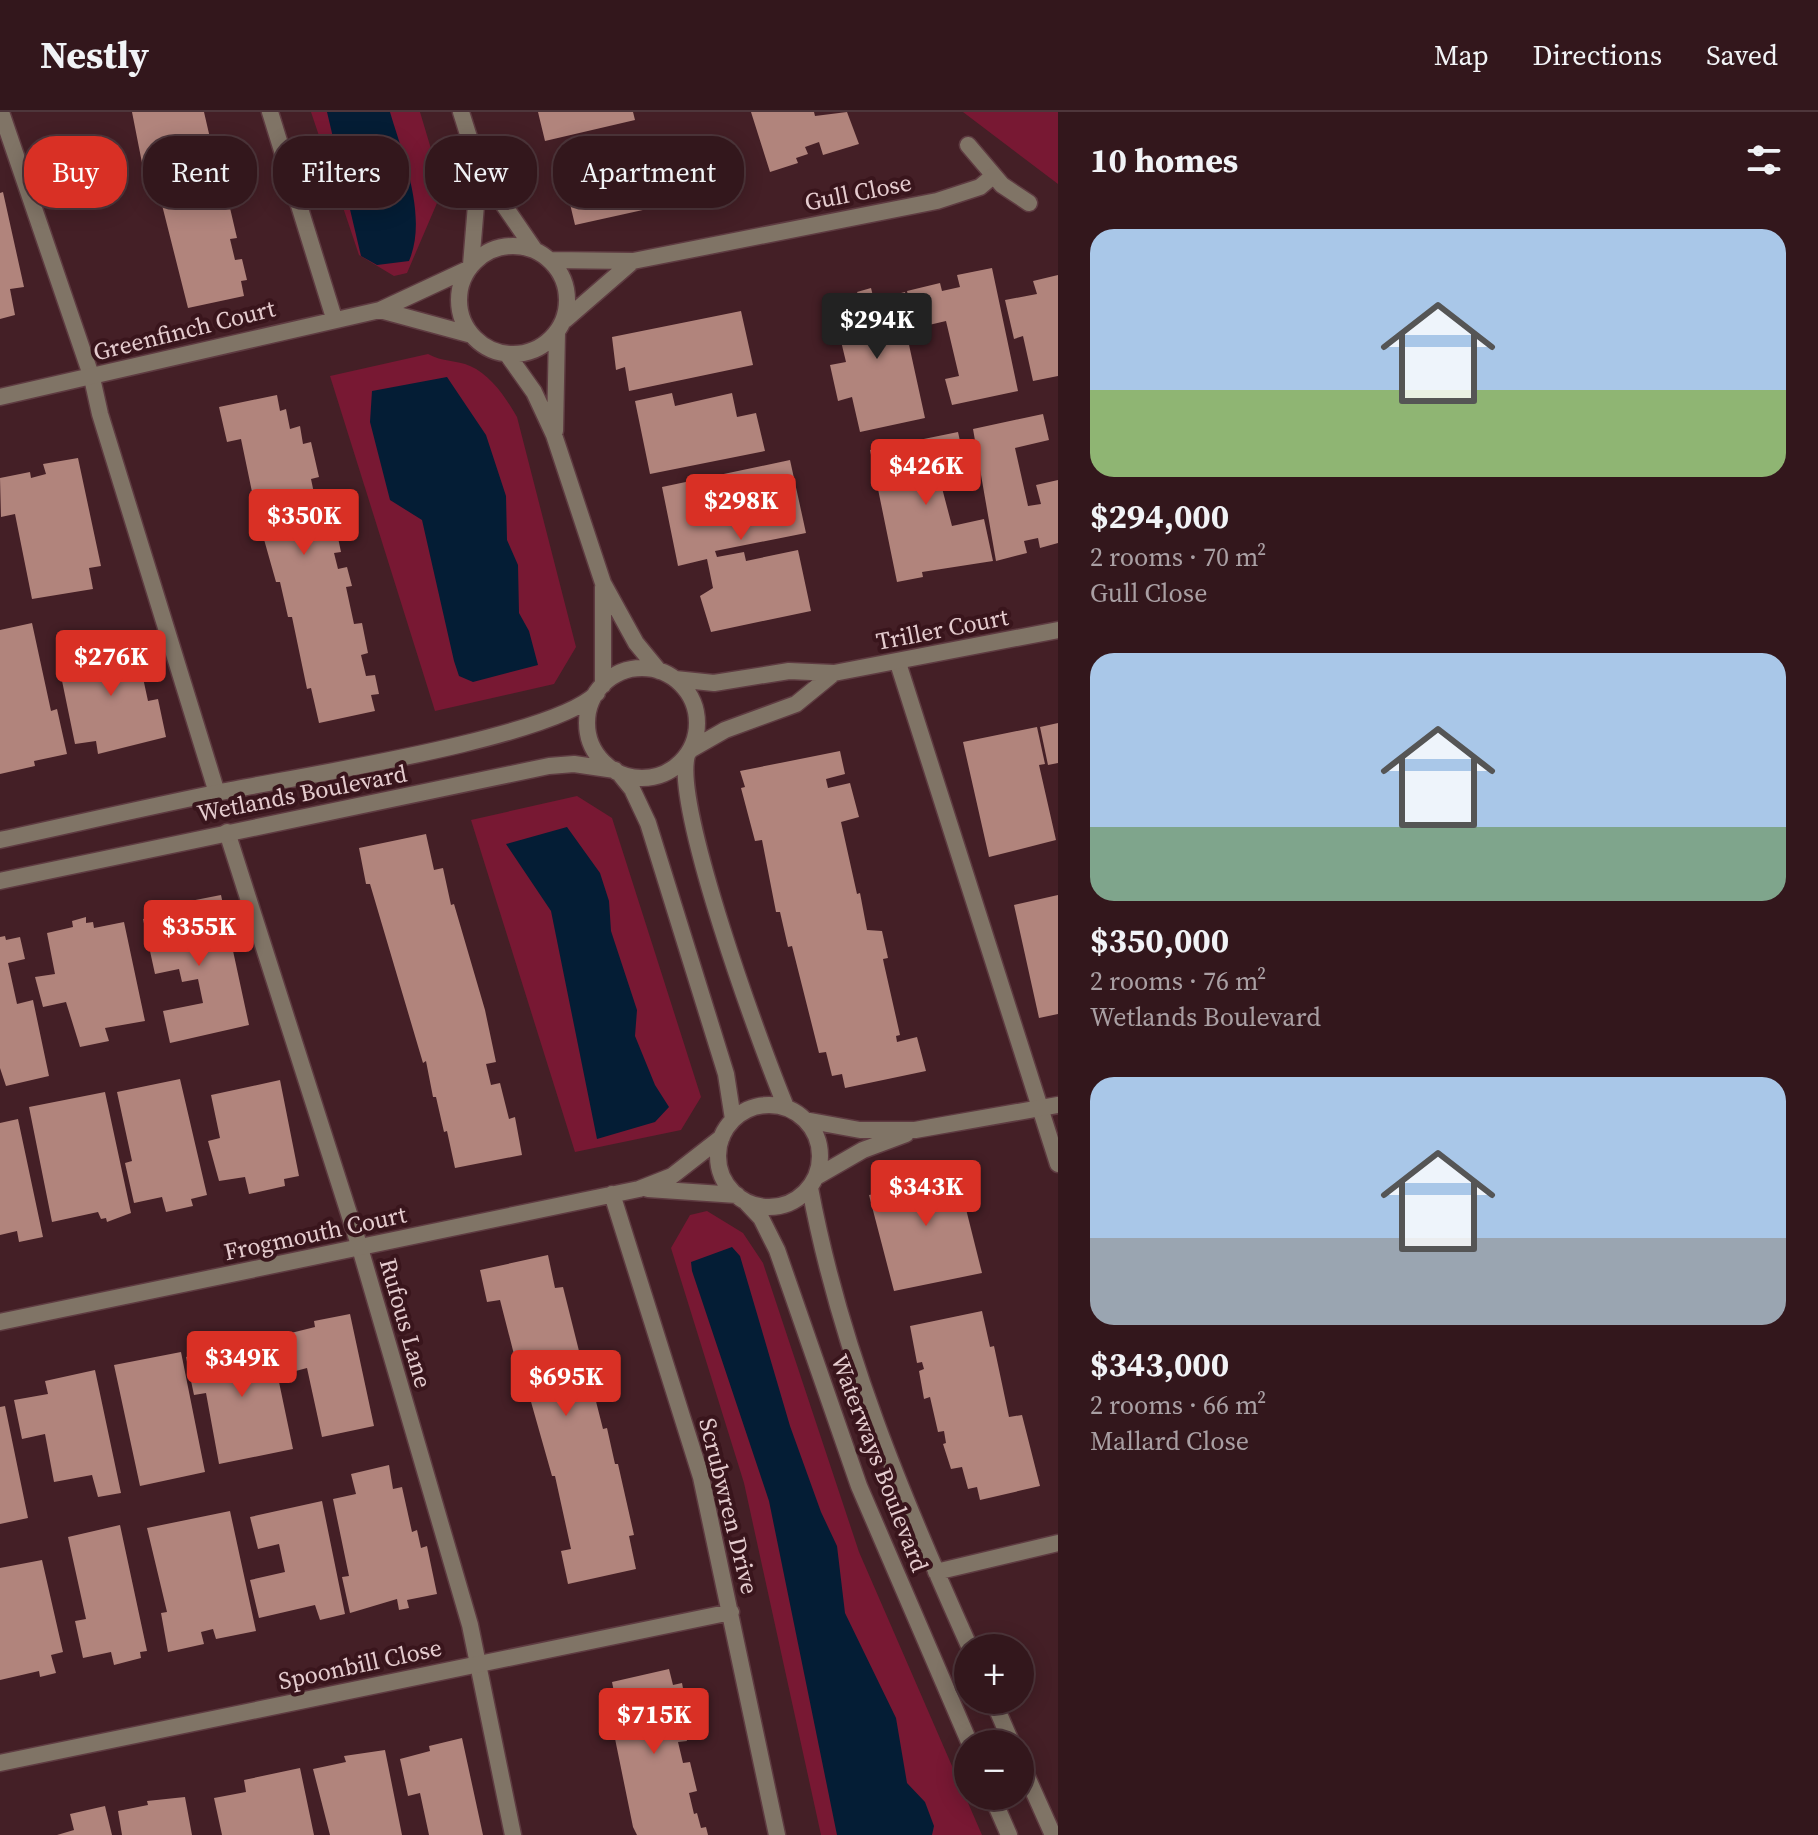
<!DOCTYPE html>
<html lang="en">
<head>
<meta charset="utf-8">
<style>
  :root { --surface:#33171c; --page:#3e2429; --text:#f1f3f6; --muted:#a99fa3; --line:#4e363b; --accent:#d93025 }
  body { margin:0; font-family:"Source Serif 4",serif; background:var(--page); color:var(--text); height:100vh; display:flex; flex-direction:column; font-size:30px; white-space:nowrap }
  * { box-sizing:border-box; margin:0 }
  p { font-size:26px; color:var(--muted) }
  .icon { flex:none; width:44px; height:44px; fill:none; stroke:currentColor; stroke-width:2; stroke-linecap:round; stroke-linejoin:round }
  .map { position:relative; flex:1; overflow:hidden }
  .drawer { display:flex; flex-direction:column; background:var(--surface); width:760px }
  .drawer>* { flex:none }
  .hud { position:absolute; left:24px; top:24px; width:760px; height:72px; display:flex; gap:16px }
  .tools { position:absolute; left:954px; top:1522px; display:grid; gap:16px }
  .tools a { display:grid; place-items:center; width:80px; height:80px; border-radius:50%; background:var(--surface); box-shadow:0 4px 20px #0003,0 0 0 2px var(--line); font-size:40px }
  .price { position:absolute; translate:-50% -68px; padding:0 18px; border-radius:8px; background:var(--accent); color:#fff; font-size:26px; line-height:52px; filter:drop-shadow(0 2px 4px #0008) }
  .price::after { content:''; position:absolute; left:50%; top:48px; width:24px; height:18px; margin-left:-12px; background:inherit; clip-path:polygon(0 0,100% 0,50% 100%) }
  .price.active { background:#222; color:#fff }
  ul { padding:0; list-style:none }
  li { display:grid; align-content:center; gap:16px; height:424px; padding:0 32px }
  li span { display:grid; place-items:center; height:248px; border-radius:24px; color:#555 }
  li>.icon { margin-inline-start:auto }
  span .icon { width:144px; height:144px; fill:#fffc; stroke-width:1 }
  li b { font-size:34px }
  h2 { display:flex; justify-content:space-between; align-items:center; height:96px; padding:0 32px; font-size:34px }
  .tag { padding:0 28px; border-radius:32px; background:var(--surface); box-shadow:0 4px 20px #0003,0 0 0 2px var(--line); font-size:28px; line-height:72px }
  .tag.active { background:var(--accent); color:#fff }
  header { display:flex; align-items:center; gap:48px; box-sizing:border-box; height:112px; padding:0 40px; background:var(--surface); border-bottom:2px solid var(--line) }
  header strong { font-size:38px }
  nav { display:flex; gap:44px; margin-inline-start:auto; font-size:28px }
  main { display:flex; flex:1; min-height:0 }
  .map>svg:first-child { display:block }
  .green { fill:#781833 }
  .water { fill:#041d35 }
  .building { fill:#b1847c }
  .lines { fill:none; stroke-linecap:round; stroke-linejoin:round }
  .service-casing { stroke:#5e3b41; stroke-width:19 }
  .minor-casing { stroke:#5e3b41; stroke-width:19 }
  .service { stroke:#807466; stroke-width:16 }
  .minor { stroke:#807466; stroke-width:16 }
  .labels { text-anchor:middle; dominant-baseline:central; stroke-width:8; stroke-linejoin:round; paint-order:stroke }
  .street-label { font-size:24px; fill:#e5cccf; stroke:#39151c }
</style>
</head>
<body>
<header>
<strong>Nestly</strong>
<nav><a>Map</a><a>Directions</a><a>Saved</a></nav>
</header>
<main>
<div class="map">
<svg width="1058" height="1723" viewBox="0 0 1058 1723">
  <rect width="100%" height="100%" fill="#441f26"/>
  <path class="green" d="M 311,0 L 420,0 L 443,77 L 407,161 L 394,164 L 359,143 Z
    M 963,0 L 1058,0 L 1058,72 Z
    M 428,242 C 442,250 457,248 470,254 C 491,263 506,286 517,305 L 576,535 L 554,572 L 435,599 L 330,264 Z
    M 577,684 L 612,706 L 701,985 L 681,1018 L 575,1040 L 471,708 Z
    M 707,1099 L 743,1121 L 763,1151 L 859,1440 L 982,1723 L 821,1723 L 744,1371 L 671,1136 L 690,1103 Z"/>
  <path class="water" d="M 327,0 L 390,0 C 403,44 428,105 409,149 L 377,153 L 361,144 Z
    M 447,265 L 486,323 L 506,384 L 507,428 L 518,453 L 519,501 L 529,519 L 538,553 L 473,570 L 459,564 L 454,549 L 422,408 L 390,388 L 370,310 L 372,279 Z
    M 567,715 L 600,761 L 609,789 L 611,819 L 637,898 L 635,924 L 655,973 L 669,995 L 655,1010 L 597,1027 L 551,799 L 506,732 Z
    M 732,1135 L 740,1144 L 790,1314 L 821,1400 L 837,1434 L 845,1501 L 896,1606 L 907,1671 L 925,1690 L 934,1714 L 932,1723 L 837,1723 L 769,1389 L 692,1159 L 691,1150 Z"/>
  <path class="building" d="M 132,0 L 204,0 L 210,26 L 203,27 L 206,42 L 215,40 L 220,60 L 215,62 L 224,98 L 230,96 L 237,126 L 230,127 L 235,148 L 242,147 L 247,168 L 241,169 L 244,184 L 188,196 L 161,89 L 154,90 L 143,56 Z
    M 538,0 L 633,0 L 635,8 L 545,29 Z
    M 751,0 L 814,0 L 815,4 L 847,0 L 859,32 L 823,43 L 819,30 L 805,35 L 808,42 L 796,46 L 798,51 L 770,60 Z
    M 664,23 L 679,90 L 575,113 L 559,45 L 603,35 L 609,71 L 642,65 L 635,30 Z
    M 3,80 L 24,175 L 10,177 L 15,203 L 0,207 L 0,81 Z
    M 992,156 L 1018,279 L 952,293 L 945,267 L 959,264 L 946,209 L 916,216 L 907,179 L 940,171 L 942,179 L 960,175 L 957,163 Z
    M 1058,163 L 1058,264 L 1033,269 L 1023,224 L 1014,227 L 1005,188 L 1037,182 L 1033,169 Z
    M 871,176 L 874,188 L 905,180 L 913,217 L 906,219 L 925,306 L 860,320 L 852,285 L 838,289 L 830,253 L 846,250 L 833,196 L 844,193 L 842,188 L 859,184 L 857,180 Z
    M 741,199 L 753,253 L 629,279 L 625,255 L 616,258 L 612,225 Z
    M 672,281 L 675,294 L 732,281 L 737,305 L 756,301 L 765,339 L 650,362 L 635,289 Z
    M 277,283 L 280,299 L 286,297 L 290,317 L 300,314 L 303,332 L 311,330 L 319,365 L 311,367 L 315,386 L 323,384 L 326,398 L 332,397 L 341,440 L 334,441 L 338,457 L 347,455 L 352,474 L 346,475 L 354,512 L 362,511 L 368,541 L 361,543 L 366,564 L 375,563 L 379,582 L 371,583 L 375,599 L 319,611 L 311,576 L 307,577 L 292,505 L 288,505 L 280,470 L 276,470 L 256,399 L 241,327 L 227,330 L 219,295 Z
    M 1043,302 L 1049,328 L 1015,336 L 1028,394 L 1041,392 L 1036,373 L 1058,368 L 1058,431 L 1040,436 L 1038,426 L 1024,429 L 1027,441 L 996,449 L 973,317 Z
    M 958,320 L 969,370 L 942,376 L 952,414 L 984,407 L 993,449 L 922,460 L 923,465 L 897,470 L 870,338 Z
    M 78,346 L 101,454 L 89,456 L 93,477 L 32,487 L 15,402 L 1,405 L 0,366 L 30,360 L 31,366 L 46,362 L 43,352 Z
    M 790,348 L 806,421 L 715,439 L 717,445 L 744,440 L 746,449 L 798,438 L 811,499 L 711,520 L 700,484 L 713,476 L 707,447 L 678,454 L 662,375 Z
    M 32,511 L 51,599 L 57,597 L 67,642 L 34,649 L 35,654 L 0,662 L 0,518 Z
    M 134,524 L 148,589 L 158,587 L 166,625 L 98,642 L 96,629 L 75,632 L 60,559 L 80,554 L 76,535 Z
    M 1058,611 L 1058,651 L 1048,653 L 1040,615 Z
    M 1037,615 L 1045,652 L 1039,653 L 1056,728 L 989,745 L 963,630 Z
    M 840,639 L 845,662 L 826,667 L 828,676 L 850,671 L 859,705 L 841,710 L 857,782 L 860,781 L 867,818 L 882,819 L 888,846 L 883,847 L 884,852 L 900,923 L 896,924 L 897,930 L 917,925 L 926,959 L 845,976 L 842,962 L 832,964 L 826,940 L 819,941 L 792,834 L 788,835 L 780,800 L 776,800 L 762,728 L 755,729 L 741,676 L 745,675 L 740,659 Z
    M 426,722 L 434,758 L 443,756 L 451,793 L 454,792 L 485,898 L 496,950 L 486,952 L 491,973 L 500,971 L 509,1007 L 515,1005 L 522,1043 L 455,1056 L 447,1019 L 444,1020 L 436,985 L 433,985 L 426,949 L 423,951 L 370,772 L 366,772 L 359,736 Z
    M 221,783 L 249,913 L 170,931 L 163,899 L 203,891 L 198,867 L 182,870 L 179,857 L 155,862 L 143,807 L 174,801 L 178,821 L 187,818 L 180,791 Z
    M 1058,783 L 1058,902 L 1039,906 L 1014,793 Z
    M 86,805 L 86,811 L 93,810 L 94,816 L 124,810 L 145,909 L 105,916 L 109,929 L 80,935 L 66,890 L 43,895 L 35,865 L 55,862 L 47,821 L 73,815 L 72,809 Z
    M 5,824 L 6,828 L 20,825 L 25,847 L 8,851 L 17,892 L 33,888 L 49,964 L 6,974 L 0,956 L 0,825 Z
    M 180,967 L 207,1083 L 191,1087 L 193,1094 L 166,1100 L 162,1085 L 134,1091 L 125,1051 L 132,1049 L 117,980 Z
    M 280,968 L 299,1064 L 284,1067 L 285,1074 L 249,1082 L 245,1065 L 219,1069 L 208,1029 L 220,1026 L 211,983 Z
    M 105,980 L 131,1101 L 107,1110 L 106,1106 L 101,1107 L 98,1100 L 52,1110 L 29,995 Z
    M 18,1007 L 43,1125 L 19,1130 L 17,1119 L 0,1123 L 0,1011 Z
    M 961,1052 L 969,1088 L 964,1089 L 982,1161 L 894,1179 L 869,1083 L 880,1081 L 878,1071 Z
    M 548,1143 L 555,1176 L 563,1175 L 581,1247 L 585,1246 L 603,1317 L 607,1316 L 615,1352 L 618,1352 L 634,1423 L 629,1424 L 636,1457 L 568,1472 L 561,1439 L 571,1437 L 555,1364 L 552,1364 L 522,1258 L 518,1258 L 500,1188 L 487,1190 L 480,1158 Z
    M 982,1199 L 990,1235 L 994,1234 L 1009,1305 L 1022,1303 L 1040,1374 L 980,1388 L 977,1375 L 968,1377 L 962,1355 L 951,1357 L 943,1332 L 946,1331 L 944,1319 L 938,1320 L 930,1285 L 924,1287 L 919,1259 L 924,1257 L 922,1250 L 917,1251 L 910,1214 Z
    M 350,1202 L 374,1314 L 322,1325 L 307,1256 L 292,1260 L 283,1223 L 315,1215 L 314,1209 Z
    M 252,1225 L 254,1230 L 270,1227 L 293,1337 L 219,1352 L 206,1281 L 194,1283 L 186,1245 L 217,1238 L 215,1230 Z
    M 181,1240 L 205,1360 L 140,1374 L 114,1253 Z
    M 95,1258 L 121,1381 L 98,1385 L 92,1363 L 54,1370 L 45,1322 L 22,1327 L 14,1288 L 48,1282 L 45,1269 Z
    M 5,1294 L 28,1406 L 0,1412 L 0,1295 Z
    M 389,1353 L 393,1377 L 402,1375 L 412,1420 L 417,1418 L 421,1436 L 427,1434 L 437,1482 L 407,1488 L 409,1496 L 399,1498 L 397,1487 L 350,1501 L 342,1465 L 349,1464 L 333,1387 L 356,1382 L 351,1362 Z
    M 322,1389 L 345,1502 L 320,1508 L 315,1493 L 259,1506 L 250,1468 L 285,1460 L 279,1432 L 258,1437 L 250,1405 Z
    M 230,1399 L 256,1519 L 216,1527 L 213,1517 L 201,1520 L 204,1532 L 168,1540 L 161,1501 L 167,1500 L 147,1416 Z
    M 120,1413 L 147,1539 L 140,1540 L 141,1546 L 114,1553 L 111,1540 L 83,1546 L 75,1509 L 86,1507 L 68,1425 Z
    M 42,1448 L 63,1540 L 51,1543 L 56,1561 L 40,1565 L 39,1559 L 0,1568 L 0,1456 Z
    M 669,1557 L 673,1573 L 682,1571 L 686,1592 L 672,1595 L 676,1615 L 683,1614 L 687,1629 L 678,1630 L 683,1651 L 690,1650 L 697,1679 L 689,1681 L 694,1702 L 697,1701 L 701,1716 L 706,1715 L 708,1723 L 637,1723 L 633,1715 L 611,1607 L 619,1605 L 612,1570 Z
    M 462,1626 L 483,1723 L 429,1723 L 420,1681 L 408,1684 L 400,1647 L 430,1639 L 429,1634 Z
    M 385,1638 L 402,1723 L 330,1723 L 313,1657 L 346,1650 L 344,1644 Z
    M 300,1656 L 314,1723 L 222,1723 L 214,1686 L 246,1680 L 244,1668 Z
    M 185,1685 L 192,1723 L 122,1723 L 118,1699 L 148,1693 L 147,1689 Z
    M 105,1694 L 112,1723 L 57,1723 L 74,1718 L 70,1702 Z"/>
  <g class="lines">
    <g class="service-casing">
      <path id="service" d="M 1,0 L 92,266 L 100,302 L 217,681
        M 968,33 L 1002,73 L 1029,91
        M 898,551 L 1058,1052
        M 227,720 L 360,1136 L 470,1513 L 513,1723"/>
    </g>
    <g class="minor-casing">
      <path id="minor" d="M 270,0 L 334,206
        M 461,0 L 479,57 L 534,137
        M459 188a54 54 0 1 1 108 0a54 54 0 1 1-108 0Z
        M 550,148 L 633,149 L 937,89 L 980,75 L 993,64
        M 471,153 L 479,57
        M 380,198 L 472,223
        M 565,208 L 633,149
        M 507,242 L 534,280 L 554,323 L 603,471 L 636,531 L 659,559
        M 0,285 L 380,198 L 468,157
        M 555,319 L 557,220
        M587 611a55 55 0 1 1 110 0a55 55 0 1 1-110 0Z
        M 675,567 L 714,571 L 789,559 L 834,561 L 1058,518
        M 603,573 L 603,475
        M 690,638 L 725,618 L 796,592 L 834,561
        M 687,643 C 673,695 761,935 786,995
        M 619,661 L 632,677 L 648,711 L 726,962 L 733,1007
        M 0,728 C 74,712 147,695 221,680 C 294,665 554,626 597,581
        M 0,769 L 549,654 L 574,652 L 615,658
        M718 1044a51 51 0 1 1 102 0a51 51 0 1 1-102 0Z
        M 805,1008 L 860,1018 L 915,1018 L 1058,993
        M 816,1065 L 863,1038 L 906,1022
        M 810,1076 C 840,1237 903,1387 970,1536
        M 648,1077 L 737,1083
        M 612,1082 L 701,1365 L 777,1723
        M 745,1089 L 761,1106 L 777,1138 L 859,1374 L 970,1632
        M 0,1210 L 639,1077 L 672,1064 L 722,1025
        M 936,1460 L 1058,1431
        M 993,1588 L 1012,1632
        M 1020,1649 L 1053,1723
        M 0,1651 L 731,1500
        M 992,1684 L 1009,1723"/>
    </g>
    <use href="#service" class="service"/>
    <use href="#minor" class="minor"/>
  </g>
  <g class="labels">
    <g class="street-label">
      <text transform="translate(858 80) rotate(-11)">Gull Close</text>
      <text transform="translate(184 218) rotate(-14)">Greenfinch Court</text>
      <text transform="translate(942 517) rotate(-11)">Triller Court</text>
      <text transform="translate(302 681) rotate(-11)">Wetlands Boulevard</text>
      <text transform="translate(315 1121) rotate(-12)">Frogmouth Court</text>
      <text transform="translate(406 1211) rotate(74)">Rufous Lane</text>
      <text transform="translate(880 1351) rotate(69)">Waterways Boulevard</text>
      <text transform="translate(729 1394) rotate(76)">Scrubwren Drive</text>
      <text transform="translate(360 1552) rotate(-12)">Spoonbill Close</text>
    </g>
  </g>
</svg>
<div class="tools">
<a>+</a>
<a>−</a>
</div>
<b class="price active" style="left:877px;top:249px">$294K</b>
<b class="price" style="left:926px;top:395px">$426K</b>
<b class="price" style="left:741px;top:430px">$298K</b>
<b class="price" style="left:304px;top:445px">$350K</b>
<b class="price" style="left:111px;top:586px">$276K</b>
<b class="price" style="left:199px;top:856px">$355K</b>
<b class="price" style="left:926px;top:1116px">$343K</b>
<b class="price" style="left:242px;top:1287px">$349K</b>
<b class="price" style="left:566px;top:1306px">$695K</b>
<b class="price" style="left:654px;top:1644px">$715K</b>
<div class="hud">
<a class="tag active">Buy</a>
<a class="tag">Rent</a>
<a class="tag">Filters</a>
<a class="tag">New</a>
<a class="tag">Apartment</a>
</div>
</div>
<section class="drawer">
<h2>10 homes<svg class="icon" aria-label="filters" viewBox="0 0 24 24"><path d="M4 7h16M4 17h16"/><circle cx="9" cy="7" r="2"/><circle cx="15" cy="17" r="2"/></svg></h2>
<ul>
<li><span style="background:linear-gradient(#a9c7e8 65%,#8fb573 0)"><svg class="icon" aria-label="home" viewBox="0 0 24 24"><path d="M3 11l9-7 9 7M6 9v11h12V9"/></svg></span><div><b>$294,000</b><p>2 rooms · 70 m²</p><p>Gull Close</p></div></li>
<li><span style="background:linear-gradient(#a9c7e8 70%,#7fa58c 0)"><svg class="icon" aria-label="home" viewBox="0 0 24 24"><path d="M3 11l9-7 9 7M6 9v11h12V9"/></svg></span><div><b>$350,000</b><p>2 rooms · 76 m²</p><p>Wetlands Boulevard</p></div></li>
<li><span style="background:linear-gradient(#a9c7e8 65%,#9aa5b1 0)"><svg class="icon" aria-label="home" viewBox="0 0 24 24"><path d="M3 11l9-7 9 7M6 9v11h12V9"/></svg></span><div><b>$343,000</b><p>2 rooms · 66 m²</p><p>Mallard Close</p></div></li>
</ul>
</section>
</main>
</body>
</html>
